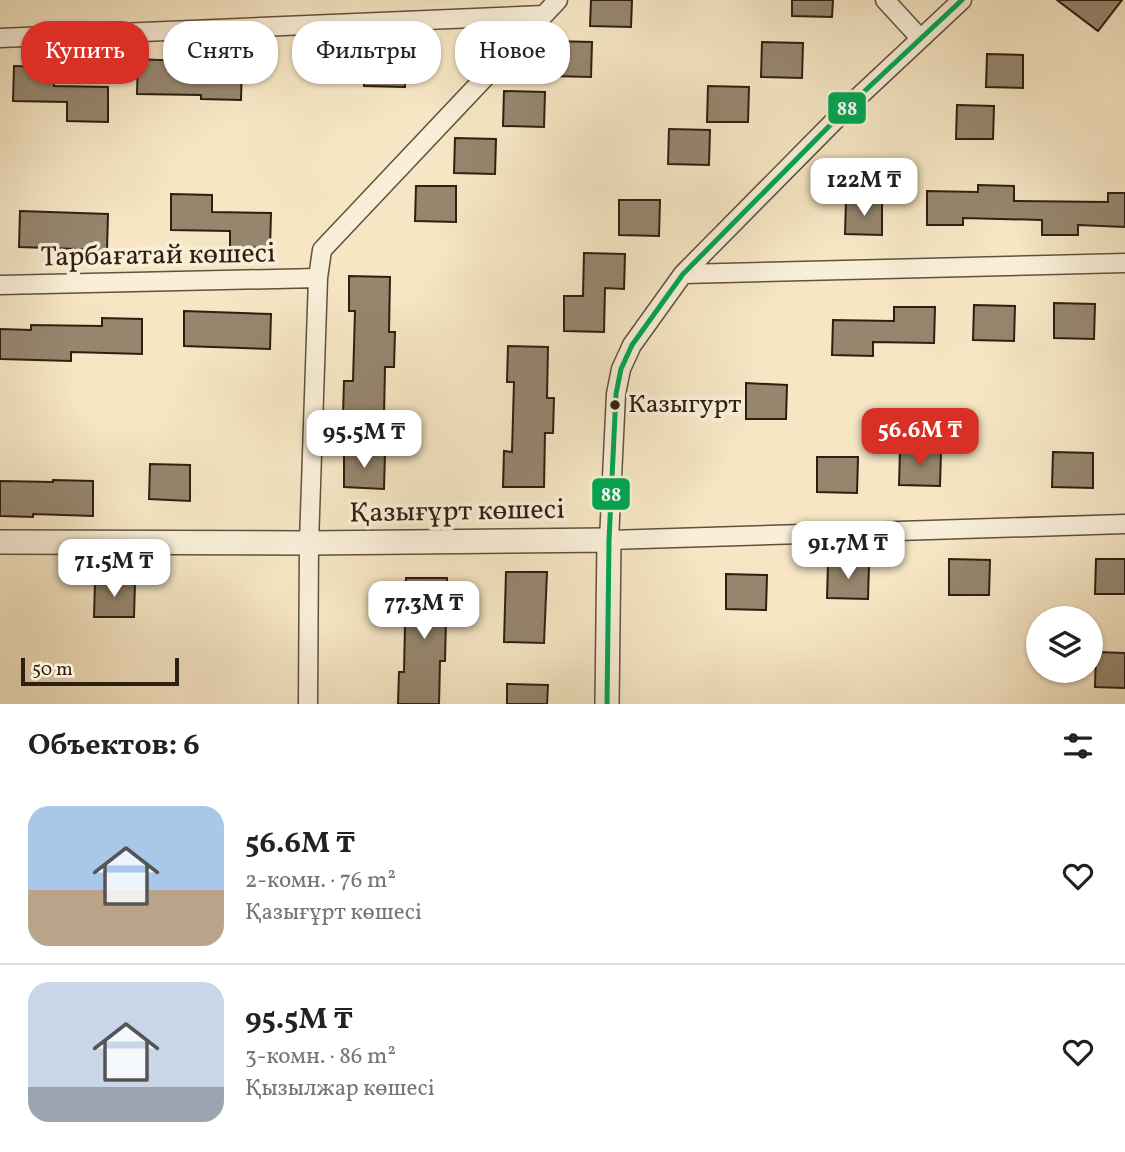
<!DOCTYPE html>
<html lang="ru">
<head>
<meta charset="utf-8">
<style>
  :root { --surface:#fff; --page:#f6f6f6; --text:#222; --muted:#767676; --line:#e0e0e0; --accent:#d93025 }
  body { margin:0; font-family:Vollkorn,serif; background:var(--page); color:var(--text); height:100vh; display:flex; flex-direction:column; font-size:26px; white-space:nowrap }
  * { box-sizing:border-box; margin:0 }
  p { font-size:23px; color:var(--muted) }
  .icon { flex:none; width:38px; height:38px; fill:none; stroke:currentColor; stroke-width:2; stroke-linecap:round; stroke-linejoin:round }
  .map { position:relative; height:704px; overflow:hidden }
  .panel { display:flex; flex-direction:column; background:var(--surface); flex:1 }
  .panel>* { flex:none }
  .hud { position:absolute; left:21px; top:21px; width:700px; height:63px; display:flex; gap:14px }
  .buttons { position:absolute; left:1026px; top:606px; display:grid; gap:14px }
  .buttons a { display:grid; place-items:center; width:77px; height:77px; border-radius:50%; background:var(--surface); box-shadow:0 2px 5px #0004; font-size:35px }
  .scale { position:absolute; left:21px; bottom:18px; width:158px; box-sizing:border-box; padding-left:7px; border:4px solid #2f1f11; border-top:0; font-size:19px; line-height:24px; white-space:nowrap; color:#2f1f11; -webkit-text-stroke:5px #f9efd9; paint-order:stroke }
  .price { position:absolute; translate:-50% -60px; padding:0 16px; border-radius:14px; background:#fff; color:#222; font-size:23px; line-height:46px; filter:drop-shadow(0 2px 4px #0008) }
  .price::after { content:''; position:absolute; left:50%; top:42px; width:21px; height:16px; margin-left:-10px; background:inherit; clip-path:polygon(0 0,100% 0,50% 100%) }
  .price.on { background:var(--accent); color:#fff }
  ul { padding:0; list-style:none }
  li { display:flex; align-items:center; gap:21px; height:175px; padding:0 28px }
  li+li { border-top:2px solid var(--line) }
  li span { display:grid; place-items:center; flex:none; width:196px; height:140px; border-radius:21px; color:#555 }
  li>.icon { margin-inline-start:auto }
  span .icon { width:84px; height:84px; fill:#fffc; stroke-width:1 }
  li b { font-size:30px }
  h2 { display:flex; justify-content:space-between; align-items:center; height:84px; padding:0 28px; font-size:30px }
  .chip { padding:0 24px; border-radius:28px; background:var(--surface); box-shadow:0 2px 5px #0004; font-size:24px; line-height:63px }
  .chip.on { background:var(--accent); color:#fff }
  .map>svg:first-child { display:block }
  .building { fill:#96866e; stroke:#2f1f11; stroke-width:2 }
  .lines { fill:none; stroke-linecap:round; stroke-linejoin:round }
  .minor-casing { stroke:#61513e; stroke-width:21 }
  .tertiary-casing { stroke:#61513e; stroke-width:26 }
  .minor { stroke:#f9efd9; stroke-width:18 }
  .tertiary { stroke:#f9efd9; stroke-width:23 }
  .bus-1-casing { stroke:#f9efd9; stroke-width:10 }
  .bus-1 { stroke:#00a651; stroke-width:5 }
  .bus-dot { fill:#2f1f11; stroke:#f9efd9; stroke-width:2.5 }
  .labels { text-anchor:middle; dominant-baseline:central; stroke-width:7; stroke-linejoin:round; paint-order:stroke }
  .bus-label { font-size:26px; fill:#2f1f11; stroke:#f9efd9; text-anchor:start }
  .street-label { font-size:28px; fill:#2f1f11; stroke:#f9efd9 }
  .line-badge { stroke:#f9efd9; stroke-width:2.5 }
  .badge-label { font-size:19px; text-anchor:middle; font-weight:bold; fill:#fff }
</style>
</head>
<body>
<div class="map">
<svg width="1125" height="704" viewBox="0 0 1125 704">
  <rect width="100%" height="100%" fill="#f6e6c4"/>
  <filter id="stains"><feTurbulence type="fractalNoise" baseFrequency=".00286" numOctaves="4"/><feColorMatrix values="0 0 0 0 .2 0 0 0 0 .09 0 0 0 0 .02 0 0 0 .5 -.17"/></filter>
  <radialGradient id="worn" r=".72"><stop offset=".6" stop-color="#630" stop-opacity="0"/><stop offset="1" stop-color="#630" stop-opacity=".3"/></radialGradient>
  <path class="building" d="M 591,0 L 632,0 L 631,27 L 590,26 Z
    M 792,0 L 833,0 L 832,17 L 792,16 Z
    M 1057,0 L 1122,0 L 1098,31 Z
    M 551,41 L 592,42 L 591,77 L 551,76 Z
    M 762,42 L 803,43 L 802,78 L 761,77 Z
    M 364,51 L 405,52 L 405,87 L 364,86 Z
    M 987,54 L 1023,55 L 1023,88 L 986,87 Z
    M 138,59 L 242,64 L 241,100 L 201,99 L 201,95 L 137,94 Z
    M 14,66 L 55,67 L 54,86 L 108,87 L 108,122 L 67,121 L 67,102 L 13,101 Z
    M 708,86 L 749,87 L 748,122 L 707,122 Z
    M 504,91 L 545,92 L 544,127 L 503,126 Z
    M 957,105 L 994,106 L 993,139 L 956,139 Z
    M 669,129 L 710,130 L 709,165 L 668,164 Z
    M 455,138 L 496,139 L 495,174 L 454,173 Z
    M 978,185 L 1014,186 L 1014,201 L 1108,202 L 1108,193 L 1125,193 L 1125,227 L 1078,225 L 1078,235 L 1042,235 L 1042,220 L 963,218 L 963,225 L 927,225 L 927,191 L 978,192 Z
    M 416,186 L 456,186 L 456,222 L 415,221 Z
    M 171,194 L 212,195 L 212,212 L 271,213 L 270,248 L 230,247 L 230,231 L 171,230 Z
    M 619,200 L 660,200 L 659,236 L 619,235 Z
    M 846,200 L 882,201 L 882,235 L 845,234 Z
    M 20,211 L 108,214 L 107,250 L 19,247 Z
    M 584,253 L 625,254 L 624,289 L 605,288 L 604,332 L 564,331 L 564,296 L 583,296 Z
    M 349,276 L 390,277 L 389,332 L 395,332 L 394,367 L 385,367 L 384,416 L 343,415 L 344,381 L 353,381 L 355,311 L 349,311 Z
    M 1054,303 L 1095,304 L 1094,339 L 1054,338 Z
    M 974,305 L 1015,306 L 1014,341 L 973,340 Z
    M 894,307 L 935,307 L 934,343 L 873,342 L 873,356 L 832,355 L 833,320 L 894,321 Z
    M 184,311 L 271,314 L 270,349 L 184,346 Z
    M 102,318 L 142,319 L 142,354 L 71,352 L 71,361 L 0,359 L 0,329 L 31,330 L 31,325 L 102,326 Z
    M 508,346 L 548,347 L 547,398 L 554,398 L 553,433 L 545,433 L 544,487 L 503,487 L 504,451 L 512,452 L 514,382 L 507,382 Z
    M 746,383 L 787,385 L 786,419 L 746,419 Z
    M 900,450 L 941,451 L 940,486 L 899,485 Z
    M 344,452 L 385,453 L 384,489 L 344,487 Z
    M 1053,452 L 1093,453 L 1093,488 L 1052,487 Z
    M 817,457 L 858,457 L 857,493 L 817,492 Z
    M 150,464 L 190,465 L 190,501 L 149,499 Z
    M 53,480 L 93,481 L 93,516 L 33,514 L 33,517 L 0,516 L 0,481 L 53,482 Z
    M 949,559 L 990,560 L 989,595 L 949,595 Z
    M 1096,559 L 1125,559 L 1125,594 L 1095,594 Z
    M 828,563 L 869,564 L 868,599 L 827,598 Z
    M 506,572 L 547,572 L 544,643 L 504,642 Z
    M 726,574 L 767,575 L 766,610 L 726,609 Z
    M 406,578 L 447,578 L 445,661 L 440,661 L 439,704 L 398,704 L 399,672 L 404,672 Z
    M 95,581 L 135,582 L 134,617 L 94,617 Z
    M 1096,652 L 1125,653 L 1125,688 L 1095,687 Z
    M 507,684 L 548,685 L 547,704 L 507,704 Z"/>
  <g class="lines">
    <g class="minor-casing">
      <path id="minor" d="M 885,0 L 920,38
        M 962,0 L 853,102 L 683,274 L 632,345 L 621,369 L 616,394 L 609,540 L 1125,524
        M 0,38 L 544,15
        M 683,274 L 1125,263
        M 0,285 L 318,278
        M 308,704 L 309,543 L 318,278 L 322,250 L 558,0"/>
    </g>
    <g class="tertiary-casing">
      <path id="tertiary" d="M 0,542 L 309,543 L 609,540 L 607,704"/>
    </g>
    <use href="#minor" class="minor"/>
    <use href="#tertiary" class="tertiary"/>
    <g class="bus-1-casing">
      <path id="bus-1" d="M 607,704 L 609,540 L 616,394 L 621,369 L 632,345 L 683,274 L 853,102 L 962,0"/>
    </g>
    <use href="#bus-1" class="bus-1"/>
  </g>
  <circle class="bus-dot" cx="615" cy="405" r="6"/>
  <g class="labels">
    <g class="bus-label">
      <text x="628" y="405">Казыгурт</text>
    </g>
    <g class="street-label">
      <text transform="translate(158 256) rotate(-1)">Тарбағатай көшесі</text>
      <text transform="translate(457 512) rotate(-1)">Қазығұрт көшесі</text>
    </g>
  </g>
  <g class="line-badge">
    <rect x="827" y="91" width="40" height="34" rx="7" fill="#00a651"/>
    <rect x="591" y="477" width="40" height="34" rx="7" fill="#00a651"/>
  </g>
  <g class="badge-label">
    <text x="847" y="115">88</text>
    <text x="611" y="501">88</text>
  </g>
  <rect width="100%" height="100%" filter="url(#stains)"/>
  <rect width="100%" height="100%" fill="url(#worn)"/>
</svg>
<div class="buttons">
<a><svg class="icon" aria-label="layers" viewBox="0 0 24 24"><path d="M12 4l9 5-9 5-9-5zM3 14l9 5 9-5"/></svg></a>
</div>
<div class="scale">50 m</div>
<b class="price" style="left:864px;top:218px">122M ₸</b>
<b class="price on" style="left:920px;top:468px">56.6M ₸</b>
<b class="price" style="left:364px;top:470px">95.5M ₸</b>
<b class="price" style="left:848px;top:581px">91.7M ₸</b>
<b class="price" style="left:114px;top:599px">71.5M ₸</b>
<b class="price" style="left:424px;top:641px">77.3M ₸</b>
<div class="hud">
<a class="chip on">Купить</a>
<a class="chip">Снять</a>
<a class="chip">Фильтры</a>
<a class="chip">Новое</a>
</div>
</div>
<section class="panel">
<h2>Объектов: 6<svg class="icon" aria-label="filters" viewBox="0 0 24 24"><path d="M4 7h16M4 17h16"/><circle cx="9" cy="7" r="2"/><circle cx="15" cy="17" r="2"/></svg></h2>
<ul>
<li><span style="background:linear-gradient(#a9c7e8 60%,#b9a48a 0)"><svg class="icon" aria-label="home" viewBox="0 0 24 24"><path d="M3 11l9-7 9 7M6 9v11h12V9"/></svg></span><div><b>56.6M ₸</b><p>2-комн. · 76 m²</p><p>Қазығұрт көшесі</p></div><svg class="icon" aria-label="heart" viewBox="0 0 24 24"><path d="M12 20l-8-8c-3-5 5-10 8-4 3-6 11-1 8 4z"/></svg></li>
<li><span style="background:linear-gradient(#c9d6e8 75%,#9aa5b1 0)"><svg class="icon" aria-label="home" viewBox="0 0 24 24"><path d="M3 11l9-7 9 7M6 9v11h12V9"/></svg></span><div><b>95.5M ₸</b><p>3-комн. · 86 m²</p><p>Қызылжар көшесі</p></div><svg class="icon" aria-label="heart" viewBox="0 0 24 24"><path d="M12 20l-8-8c-3-5 5-10 8-4 3-6 11-1 8 4z"/></svg></li>
</ul>
</section>
</body>
</html>
